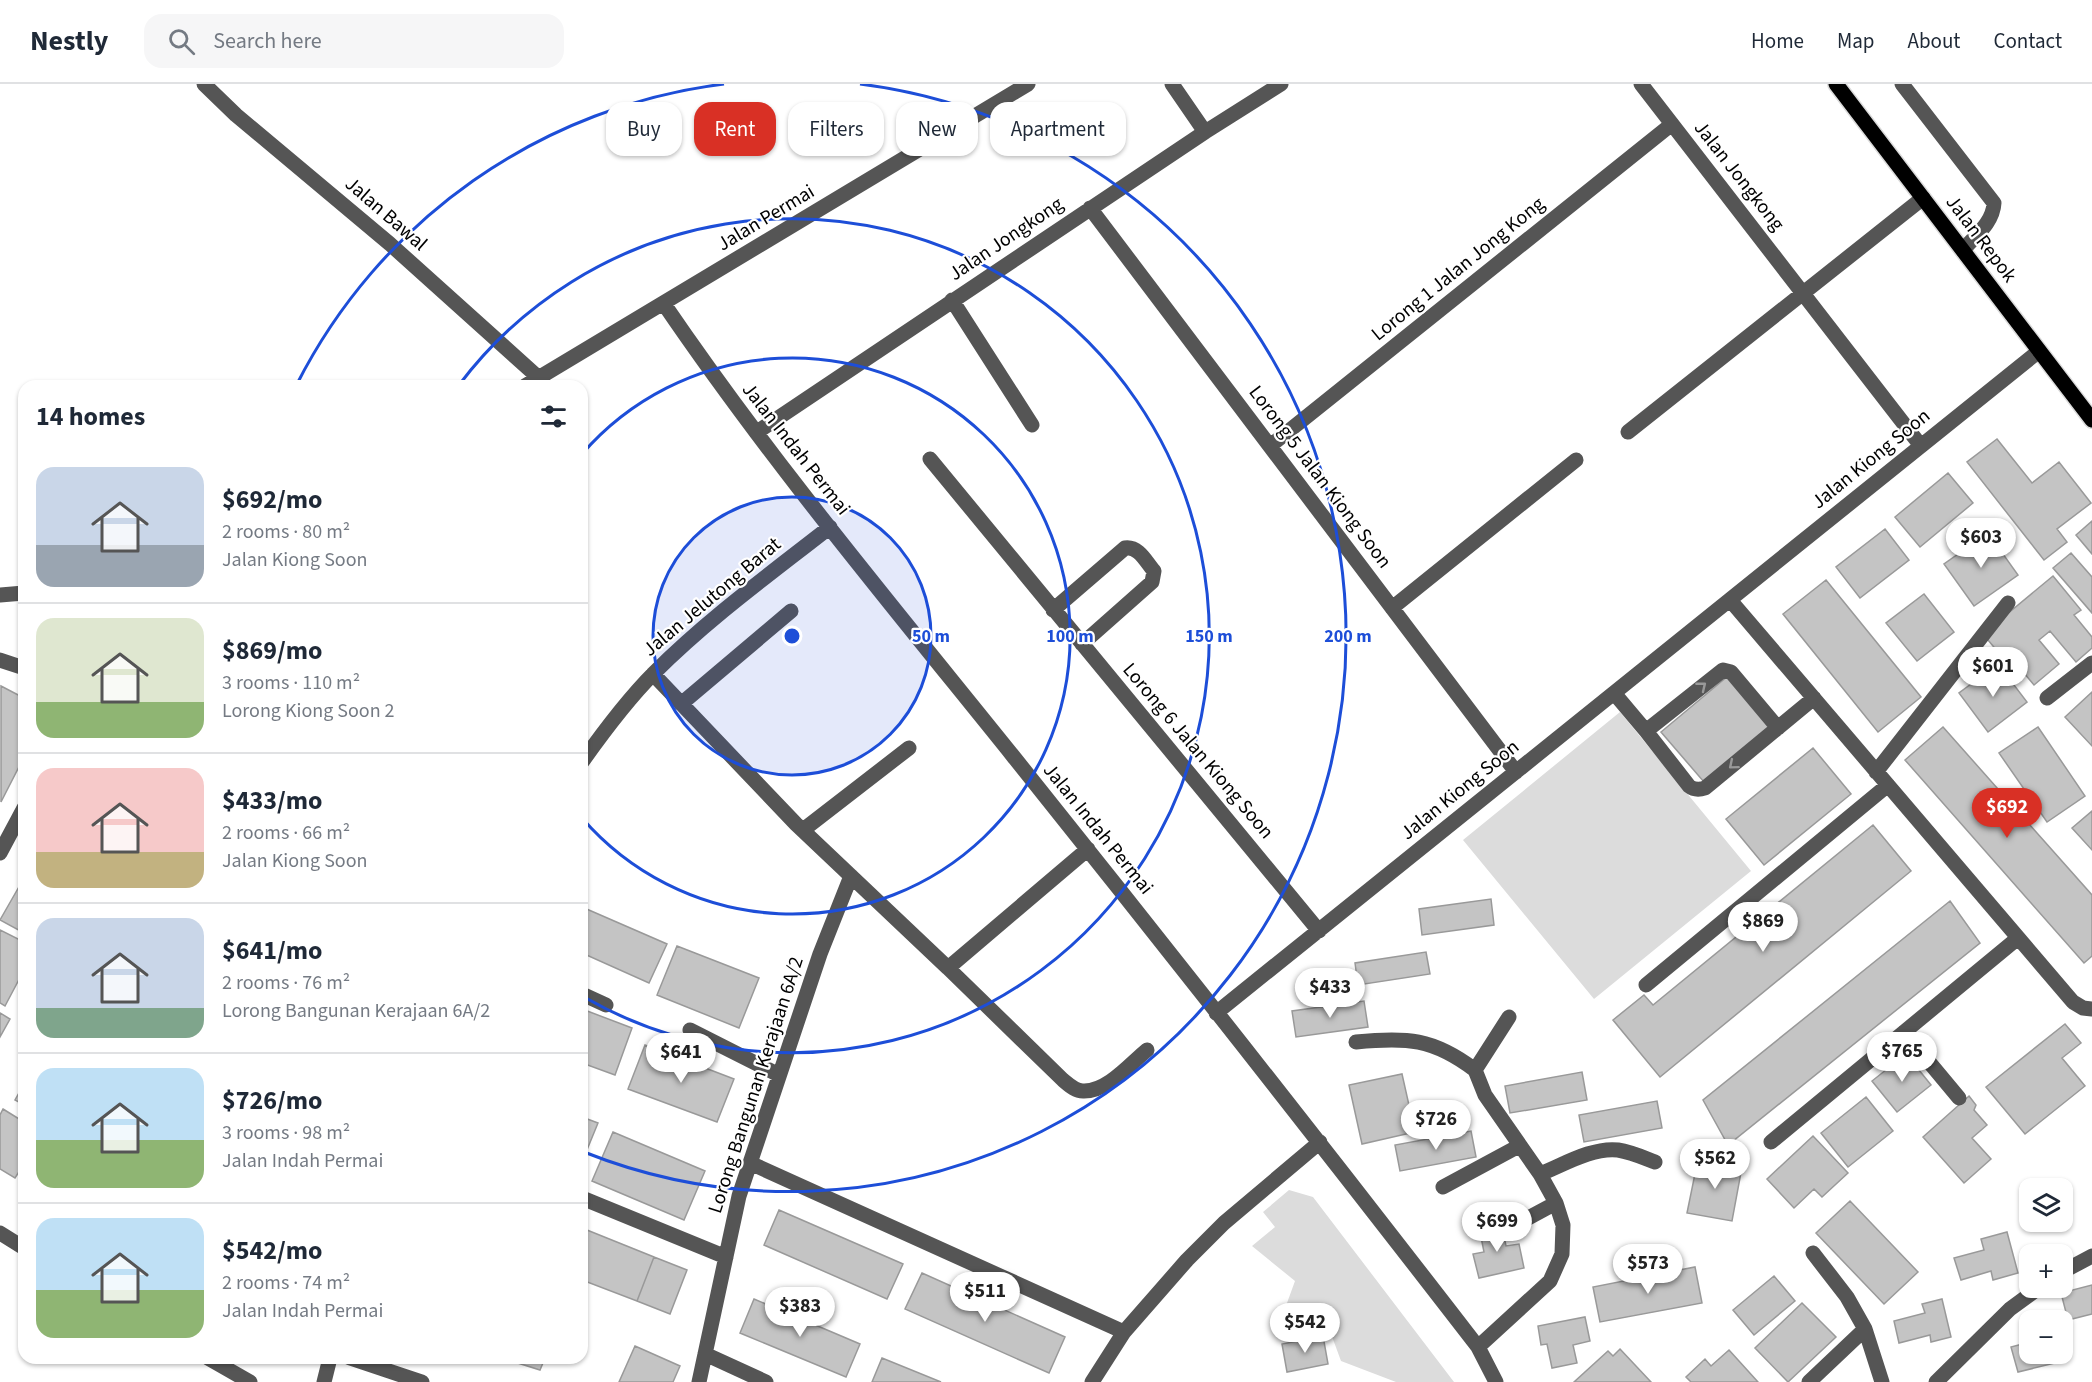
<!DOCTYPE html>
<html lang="en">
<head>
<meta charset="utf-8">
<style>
  :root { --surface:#fff; --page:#f6f6f7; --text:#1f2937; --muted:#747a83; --line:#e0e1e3; --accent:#d93025 }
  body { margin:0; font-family:"Source Sans 3",sans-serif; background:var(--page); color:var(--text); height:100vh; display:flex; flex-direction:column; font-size:22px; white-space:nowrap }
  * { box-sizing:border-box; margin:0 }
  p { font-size:20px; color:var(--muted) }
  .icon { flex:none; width:33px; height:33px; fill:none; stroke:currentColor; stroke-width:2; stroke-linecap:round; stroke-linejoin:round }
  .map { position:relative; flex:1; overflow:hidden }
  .drawer { position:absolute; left:18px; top:296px; width:570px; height:984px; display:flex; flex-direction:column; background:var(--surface); border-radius:18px; box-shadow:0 2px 4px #0004 }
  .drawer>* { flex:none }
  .banner { position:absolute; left:606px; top:18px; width:570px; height:54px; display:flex; gap:12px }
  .buttons { position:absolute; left:2019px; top:1094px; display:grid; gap:12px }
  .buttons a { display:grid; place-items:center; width:54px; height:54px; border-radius:12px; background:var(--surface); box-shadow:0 2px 4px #0004; font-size:30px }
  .price { position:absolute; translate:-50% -51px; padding:0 14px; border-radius:21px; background:#fff; color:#222; font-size:20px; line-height:39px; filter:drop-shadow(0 2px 3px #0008) }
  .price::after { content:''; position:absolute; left:50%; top:36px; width:18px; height:14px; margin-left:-9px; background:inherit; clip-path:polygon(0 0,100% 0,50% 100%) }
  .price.active { background:var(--accent); color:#fff }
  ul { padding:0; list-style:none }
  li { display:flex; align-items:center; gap:18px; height:150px; padding:0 18px }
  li+li { border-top:2px solid var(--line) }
  li span { display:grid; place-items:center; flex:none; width:168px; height:120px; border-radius:18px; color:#555 }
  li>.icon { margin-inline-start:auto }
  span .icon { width:72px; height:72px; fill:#fffc; stroke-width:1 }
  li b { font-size:26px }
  h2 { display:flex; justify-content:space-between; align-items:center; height:72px; padding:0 18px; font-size:26px }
  .pill { padding:0 21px; border-radius:18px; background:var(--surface); box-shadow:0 2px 4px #0004; font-size:21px; line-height:54px }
  .pill.active { background:var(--accent); color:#fff }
  header { display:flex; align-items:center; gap:36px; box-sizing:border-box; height:84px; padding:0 30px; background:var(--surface); border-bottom:2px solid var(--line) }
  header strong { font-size:28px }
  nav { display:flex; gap:33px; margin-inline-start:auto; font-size:21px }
  .search { width:420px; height:54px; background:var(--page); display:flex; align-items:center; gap:15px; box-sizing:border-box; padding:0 21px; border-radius:18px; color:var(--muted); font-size:22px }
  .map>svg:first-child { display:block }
  .green { fill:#dcdcdc }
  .building { fill:#c4c4c4; stroke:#999; stroke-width:1.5 }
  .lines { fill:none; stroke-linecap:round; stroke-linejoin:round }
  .major-casing { stroke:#dbdbdb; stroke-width:18 }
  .minor { stroke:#555; stroke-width:15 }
  .major { stroke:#000; stroke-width:15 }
  .oneway { stroke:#999 }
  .ring { fill:none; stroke:#1d4ed8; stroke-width:3 }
  .labels { text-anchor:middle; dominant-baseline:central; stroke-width:4.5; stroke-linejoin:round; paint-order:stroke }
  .street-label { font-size:20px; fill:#000; stroke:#fff }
  .centre { fill:#1d4ed8; stroke:#fff; stroke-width:3 }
  .ring-label { font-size:18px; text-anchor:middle; font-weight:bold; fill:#1d4ed8; stroke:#fff; stroke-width:4.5; stroke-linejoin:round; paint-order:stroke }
</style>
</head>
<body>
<header>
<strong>Nestly</strong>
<div class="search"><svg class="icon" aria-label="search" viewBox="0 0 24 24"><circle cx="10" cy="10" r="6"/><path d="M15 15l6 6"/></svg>Search here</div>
<nav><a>Home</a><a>Map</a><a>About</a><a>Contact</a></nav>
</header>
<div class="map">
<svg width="2092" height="1298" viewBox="0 0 2092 1298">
  <rect width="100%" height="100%" fill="#fff"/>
  <path class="green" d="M 1620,628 L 1751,787 L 1594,915 L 1463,756 Z
    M 1289,1106 L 1313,1113 L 1454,1298 L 1396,1298 L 1341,1277 L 1323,1228 L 1283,1230 L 1295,1197 L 1252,1162 L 1275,1143 L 1263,1128 Z"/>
  <path class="building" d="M 1997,355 L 2032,399 L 2059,378 L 2091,419 L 2057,445 L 2067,458 L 2044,476 L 1967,378 Z
    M 1948,389 L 1973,419 L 1920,463 L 1895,433 Z
    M 2092,437 L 2092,470 L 2076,451 Z
    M 1885,445 L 1909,476 L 1860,514 L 1836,483 Z
    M 1988,449 L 2018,491 L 1974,522 L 1944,480 Z
    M 2071,469 L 2092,493 L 2092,529 L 2053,484 Z
    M 2053,492 L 2081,526 L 2074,531 L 2092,553 L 2092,564 L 2076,578 L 2050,547 L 2039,556 L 2059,580 L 2034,601 L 2013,576 L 2008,580 L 1983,550 Z
    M 1826,496 L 1921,613 L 1878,648 L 1783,530 Z
    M 1924,510 L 1954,548 L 1917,577 L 1886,539 Z
    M 1998,580 L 2027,618 L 1988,648 L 1959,609 Z
    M 1728,592 L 1771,642 L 1704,698 L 1661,648 Z
    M 1,602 L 24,614 L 24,673 L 1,718 Z
    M 2092,608 L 2092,662 L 2065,633 Z
    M 1943,643 L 2092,811 L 2092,872 L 2084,879 L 1905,676 Z
    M 2038,643 L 2085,712 L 2047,738 L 1999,669 Z
    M 1813,664 L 1851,710 L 1764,781 L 1726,735 Z
    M 2092,727 L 2092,766 L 2072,744 Z
    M 1873,741 L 1911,787 L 1660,993 L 1613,936 L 1644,911 L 1653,921 Z
    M 24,794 L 24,849 L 0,836 Z
    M 1491,815 L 1494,841 L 1422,851 L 1419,825 Z
    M 1950,817 L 1980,859 L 1728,1061 L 1703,1016 Z
    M 582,823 L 667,860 L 649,899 L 582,869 Z
    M 0,846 L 24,858 L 24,886 L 5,922 L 0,919 Z
    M 677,862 L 759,894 L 739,944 L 657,911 Z
    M 1426,868 L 1430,890 L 1358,901 L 1355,879 Z
    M 1364,917 L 1368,943 L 1296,953 L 1292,927 Z
    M 582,925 L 632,944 L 615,991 L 582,979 Z
    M 0,929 L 10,935 L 0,953 Z
    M 2065,940 L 2081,959 L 2062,974 L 2085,1002 L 2025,1050 L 1986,1003 Z
    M 645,961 L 734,995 L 717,1038 L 628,1005 Z
    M 1906,970 L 1931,1001 L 1897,1028 L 1872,997 Z
    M 1582,988 L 1587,1016 L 1510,1029 L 1505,1002 Z
    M 1402,990 L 1415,1048 L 1362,1060 L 1349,1001 Z
    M 24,1000 L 24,1021 L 15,1016 Z
    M 1969,1012 L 1976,1021 L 1974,1026 L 1987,1041 L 1972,1054 L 1991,1075 L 1964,1099 L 1923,1053 Z
    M 1866,1013 L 1893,1047 L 1848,1083 L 1821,1049 Z
    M 1657,1017 L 1662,1044 L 1584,1058 L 1579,1031 Z
    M 3,1025 L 24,1038 L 24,1080 L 15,1094 L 0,1085 L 0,1031 Z
    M 582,1033 L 598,1039 L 582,1078 Z
    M 1471,1047 L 1476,1073 L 1400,1087 L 1395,1061 Z
    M 613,1048 L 705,1087 L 684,1136 L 592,1097 Z
    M 1813,1052 L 1848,1089 L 1822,1113 L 1814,1105 L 1794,1124 L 1767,1095 Z
    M 1698,1075 L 1742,1083 L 1732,1137 L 1687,1129 Z
    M 2030,1114 L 2030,1137 L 2043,1137 L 2026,1140 L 2021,1116 Z
    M 1850,1117 L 1918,1188 L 1884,1220 L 1816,1149 Z
    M 779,1126 L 903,1180 L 887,1215 L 764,1161 Z
    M 1501,1138 L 1506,1162 L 1519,1160 L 1524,1184 L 1479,1194 L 1473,1170 L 1484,1168 L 1479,1143 Z
    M 582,1144 L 654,1173 L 637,1217 L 582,1196 Z
    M 2007,1148 L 2018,1189 L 1993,1196 L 1991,1187 L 1961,1196 L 1954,1174 L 1984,1166 L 1981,1155 Z
    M 654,1173 L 687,1186 L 670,1230 L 637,1217 Z
    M 1695,1183 L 1702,1219 L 1600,1238 L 1593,1203 Z
    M 922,1189 L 1065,1253 L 1049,1289 L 905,1225 Z
    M 1774,1192 L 1795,1217 L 1754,1251 L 1733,1226 Z
    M 2092,1201 L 2092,1230 L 2068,1236 L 2061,1209 Z
    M 754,1215 L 860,1260 L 846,1293 L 740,1249 Z
    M 1942,1215 L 1951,1253 L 1931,1258 L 1930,1251 L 1899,1259 L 1894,1237 L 1925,1229 L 1922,1220 Z
    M 1802,1219 L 1836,1253 L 1788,1298 L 1755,1264 Z
    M 1585,1233 L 1590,1257 L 1573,1261 L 1577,1279 L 1552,1284 L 1547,1260 L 1541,1261 L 1538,1242 Z
    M 1323,1252 L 1328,1280 L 1287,1288 L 1282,1260 Z
    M 2030,1258 L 2030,1269 L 2052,1269 L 2055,1279 L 2018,1288 L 2011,1263 Z
    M 635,1262 L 680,1282 L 673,1298 L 619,1298 Z
    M 1620,1265 L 1651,1298 L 1574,1298 L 1608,1267 L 1613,1272 Z
    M 1729,1266 L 1758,1298 L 1691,1298 L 1686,1293 L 1705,1275 L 1711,1282 Z
    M 502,1274 L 545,1274 L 540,1286 Z
    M 882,1274 L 941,1298 L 872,1298 Z"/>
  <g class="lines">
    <g class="major-casing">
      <path id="major" d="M 1836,0 L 2092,336"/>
    </g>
    <path class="minor" d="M 204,0 L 236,31 L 390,160 L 539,294
      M 1172,0 L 1205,48
      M 1641,0 L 1921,362
      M 1902,0 L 1994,119 C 1993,139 1975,152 1963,166
      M 1090,124 L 1516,688
      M 952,216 L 1032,341
      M 664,220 C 771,377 894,524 1013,672 C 1170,868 1325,1065 1478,1263 L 1496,1298
      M 525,302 L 1028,0
      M 757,348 L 1205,48 L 1281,0
      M 1628,348 L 1923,114
      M 1270,362 L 1672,40
      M 930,375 L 1319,847
      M 0,511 L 24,509
      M 1730,516 L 2073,918 L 2083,924 L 2092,925
      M 1392,524 L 1576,376
      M 1053,526 L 1125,464 C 1139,462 1146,478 1154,487 L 1152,498 L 1082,560
      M 0,576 L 24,584
      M 653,590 L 796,740 L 948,884
      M 1614,609 L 1646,647
      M 2047,614 L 2092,579
      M 681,620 L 791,527
      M 1778,644 L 1731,588 L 1723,586 L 1646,647 L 1689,702 C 1694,706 1699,706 1705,704 L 1814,614
      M 582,678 C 604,647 627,616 654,589 C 708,535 770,490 830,443
      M 1876,688 L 2008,519
      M 803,746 L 909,664
      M 1088,765 L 948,884 L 1063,996 C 1069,1001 1075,1007 1083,1007 C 1107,1008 1130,980 1147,966
      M 0,769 L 24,724
      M 1646,901 L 1888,701
      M 582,910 L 606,921
      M 1216,929 L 2039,267
      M 690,946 L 779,991
      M 1904,948 L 1959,1014
      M 1356,958 C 1406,953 1433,954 1475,986
      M 1771,1058 L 2018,854
      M 750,1079 L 1124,1248
      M 1540,1090 C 1563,1081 1592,1063 1618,1066 C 1631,1068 1642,1073 1655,1078
      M 1443,1103 L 1519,1062
      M 582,1114 L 726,1173
      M 1519,1139 L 1556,1119
      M 0,1149 L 24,1164
      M 1813,1169 L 1847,1213 L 1865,1245 L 1882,1298
      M 2062,1188 L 2092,1172
      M 1478,1263 L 1550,1197 L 1562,1170 L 1563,1141 L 1556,1119 L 1540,1090 L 1485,1011 L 1475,986 L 1509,933
      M 705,1270 L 766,1298
      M 208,1274 L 250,1298
      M 350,1274 L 422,1298
      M 324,1298 L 330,1274
      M 699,1298 L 739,1112 L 820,870 L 851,792
      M 1092,1298 L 1124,1248 L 1187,1176 L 1224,1139 L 1320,1058
      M 1809,1298 L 1865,1245
      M 1936,1298 L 2010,1225 L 2040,1203"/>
    <use href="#major" class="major"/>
  </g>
  <defs><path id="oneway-chevron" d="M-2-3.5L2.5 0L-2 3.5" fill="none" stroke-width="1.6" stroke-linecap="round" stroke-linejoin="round" transform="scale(1.5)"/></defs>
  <g class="oneway">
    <use href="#oneway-chevron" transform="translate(1702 602) rotate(-39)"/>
    <use href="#oneway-chevron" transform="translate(1733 681) rotate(140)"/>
  </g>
  <circle cx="792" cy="552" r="139" fill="#1d4ed8" fill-opacity=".12"/>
  <g class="ring">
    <circle cx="792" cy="552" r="139"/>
    <path d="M582 370A278 278 0 1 1 582 734"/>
    <path d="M459 301A417 417 0 1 1 584 913"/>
    <path d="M297 300A556 556 0 0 1 724 0M860 0A556 556 0 1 1 584 1068"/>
  </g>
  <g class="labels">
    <g class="street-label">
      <text transform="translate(1739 92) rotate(52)">Jalan Jongkong</text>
      <text transform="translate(386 130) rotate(41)">Jalan Bawal</text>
      <text transform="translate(766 134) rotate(-31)">Jalan Permai</text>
      <text transform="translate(1006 155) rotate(-34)">Jalan Jongkong</text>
      <text transform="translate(1981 155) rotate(53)">Jalan Repok</text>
      <text transform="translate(1458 185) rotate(-39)">Lorong 1 Jalan Jong Kong</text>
      <text transform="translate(796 365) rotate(52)">Jalan Indah Permai</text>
      <text transform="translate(1871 375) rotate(-39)">Jalan Kiong Soon</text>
      <text transform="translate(1320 393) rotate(53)">Lorong 5 Jalan Kiong Soon</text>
      <text transform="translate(712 513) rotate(-40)">Jalan Jelutong Barat</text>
      <text transform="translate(1198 667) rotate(50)">Lorong 6 Jalan Kiong Soon</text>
      <text transform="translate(1460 706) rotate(-39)">Jalan Kiong Soon</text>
      <text transform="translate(1098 745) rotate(51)">Jalan Indah Permai</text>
      <text transform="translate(756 1001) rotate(-72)">Lorong Bangunan Kerajaan 6A/2</text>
    </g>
  </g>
  <circle cx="792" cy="552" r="9" class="centre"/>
  <g class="ring-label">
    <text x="931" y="558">50 m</text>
    <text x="1070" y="558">100 m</text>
    <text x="1209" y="558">150 m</text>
    <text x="1348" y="558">200 m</text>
  </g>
</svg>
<div class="buttons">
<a><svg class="icon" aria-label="layers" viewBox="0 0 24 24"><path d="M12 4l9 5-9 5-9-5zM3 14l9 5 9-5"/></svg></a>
<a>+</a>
<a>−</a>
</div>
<b class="price" style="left:1981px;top:485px">$603</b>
<b class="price" style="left:1993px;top:614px">$601</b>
<b class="price active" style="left:2007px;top:755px">$692</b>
<b class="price" style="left:1763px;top:869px">$869</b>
<b class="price" style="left:1330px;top:935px">$433</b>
<b class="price" style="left:1902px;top:999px">$765</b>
<b class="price" style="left:681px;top:1000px">$641</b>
<b class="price" style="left:1436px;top:1067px">$726</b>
<b class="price" style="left:1715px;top:1106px">$562</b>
<b class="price" style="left:1497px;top:1169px">$699</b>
<b class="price" style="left:1648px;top:1211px">$573</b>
<b class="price" style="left:985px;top:1239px">$511</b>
<b class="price" style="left:800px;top:1254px">$383</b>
<b class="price" style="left:1305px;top:1270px">$542</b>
<div class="banner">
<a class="pill">Buy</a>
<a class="pill active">Rent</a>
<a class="pill">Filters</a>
<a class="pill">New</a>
<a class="pill">Apartment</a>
</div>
<section class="drawer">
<h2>14 homes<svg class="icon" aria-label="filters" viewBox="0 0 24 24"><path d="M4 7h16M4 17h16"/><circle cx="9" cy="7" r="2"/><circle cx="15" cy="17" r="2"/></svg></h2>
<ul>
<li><span style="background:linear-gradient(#c9d6e8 65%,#9aa5b1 0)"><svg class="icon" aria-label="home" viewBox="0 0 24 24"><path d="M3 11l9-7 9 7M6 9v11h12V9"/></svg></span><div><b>$692/mo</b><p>2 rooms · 80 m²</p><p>Jalan Kiong Soon</p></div></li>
<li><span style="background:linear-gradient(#dfe7d0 70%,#8fb573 0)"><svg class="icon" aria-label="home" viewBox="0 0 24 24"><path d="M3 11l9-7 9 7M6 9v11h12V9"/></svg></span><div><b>$869/mo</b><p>3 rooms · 110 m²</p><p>Lorong Kiong Soon 2</p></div></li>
<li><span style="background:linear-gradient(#f6c9c9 70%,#c2b280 0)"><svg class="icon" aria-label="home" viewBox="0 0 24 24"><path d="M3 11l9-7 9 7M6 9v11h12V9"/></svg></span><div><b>$433/mo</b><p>2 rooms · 66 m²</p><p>Jalan Kiong Soon</p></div></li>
<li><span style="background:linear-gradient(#c9d6e8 75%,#7fa58c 0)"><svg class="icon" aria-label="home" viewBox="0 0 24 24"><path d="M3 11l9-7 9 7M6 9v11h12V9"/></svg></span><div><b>$641/mo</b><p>2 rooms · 76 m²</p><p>Lorong Bangunan Kerajaan 6A/2</p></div></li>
<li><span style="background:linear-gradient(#bfe0f5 60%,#8fb573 0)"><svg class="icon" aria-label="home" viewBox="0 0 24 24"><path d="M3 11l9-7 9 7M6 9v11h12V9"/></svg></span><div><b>$726/mo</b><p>3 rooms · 98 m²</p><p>Jalan Indah Permai</p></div></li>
<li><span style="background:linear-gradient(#bfe0f5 60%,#8fb573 0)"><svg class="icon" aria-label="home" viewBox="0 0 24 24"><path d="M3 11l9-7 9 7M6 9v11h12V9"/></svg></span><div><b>$542/mo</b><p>2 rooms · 74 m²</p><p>Jalan Indah Permai</p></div></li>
</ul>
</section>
</div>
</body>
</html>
